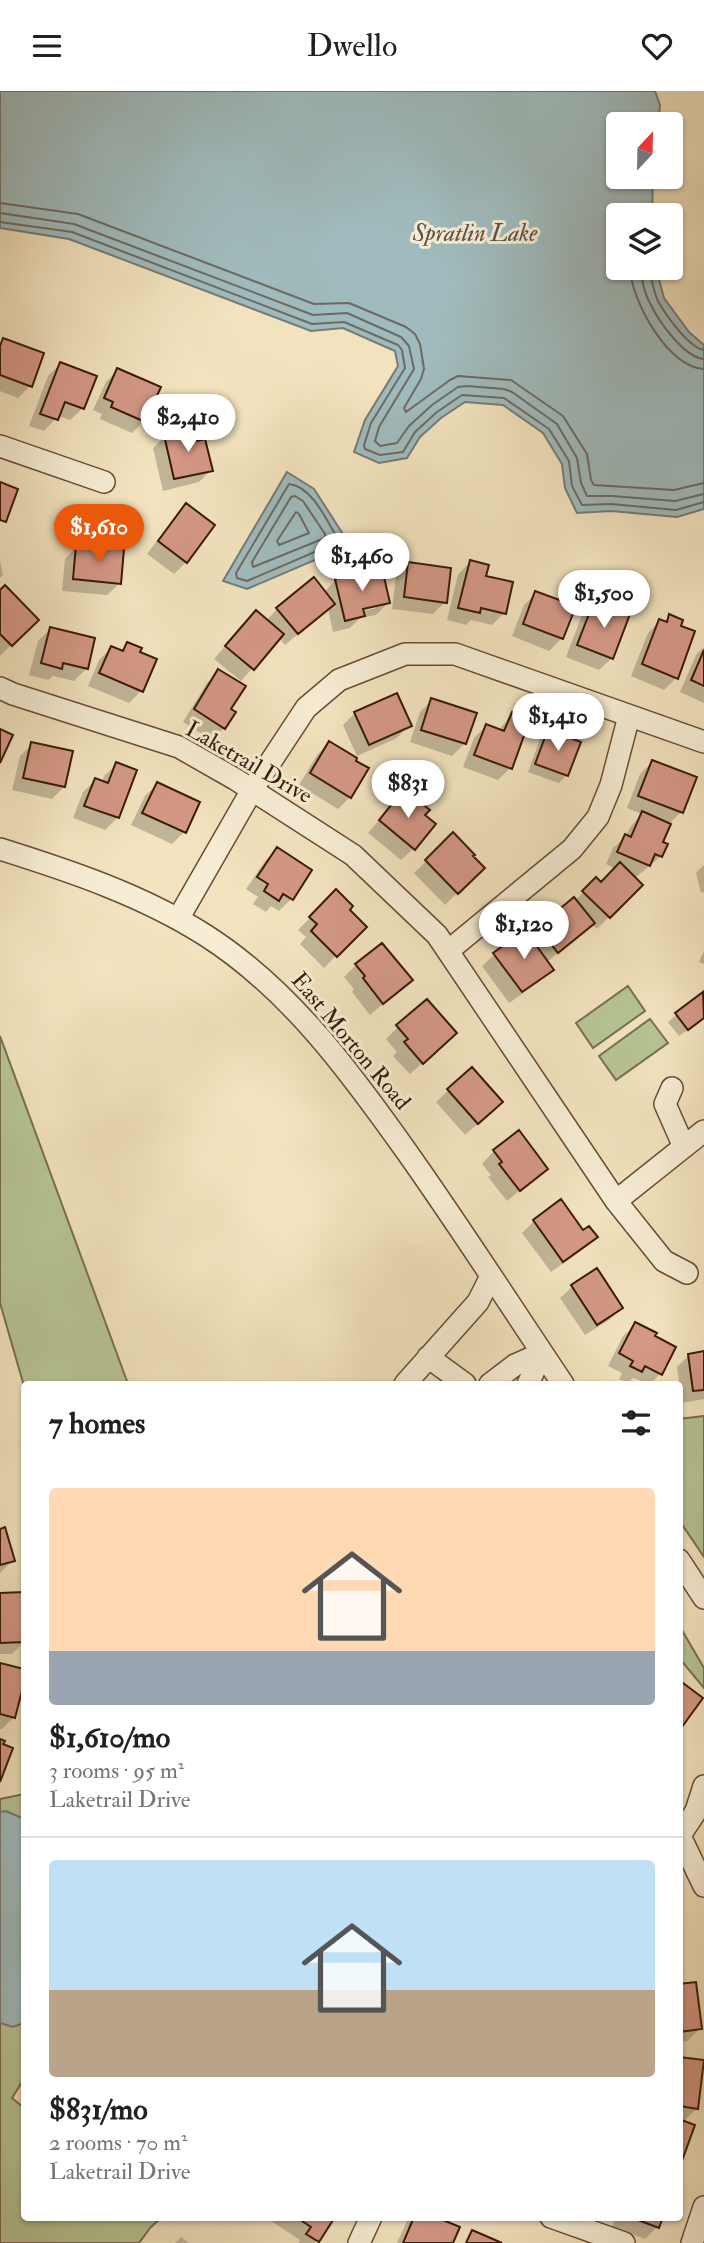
<!DOCTYPE html>
<html lang="en">
<head>
<meta charset="utf-8">
<style>
  :root { --surface:#fff; --page:#f2f2f2; --text:#202124; --muted:#757577; --line:#e0e0e0; --accent:#ea580c }
  body { margin:0; font-family:"IM FELL Double Pica",serif; background:var(--page); color:var(--text); height:100vh; display:flex; flex-direction:column; font-size:26px; white-space:nowrap }
  * { box-sizing:border-box; margin:0 }
  p { font-size:23px; color:var(--muted) }
  .icon { flex:none; width:38px; height:38px; fill:none; stroke:currentColor; stroke-width:2; stroke-linecap:round; stroke-linejoin:round }
  .map { position:relative; flex:1; overflow:hidden }
  .drawer { position:absolute; left:21px; top:1290px; width:662px; height:840px; display:flex; flex-direction:column; background:var(--surface); border-radius:7px; box-shadow:0 2px 5px #0004 }
  .drawer>* { flex:none }
  .needle { width:46px; rotate:22deg }
  .fabs { position:absolute; left:606px; top:21px; display:grid; gap:14px }
  .fabs a { display:grid; place-items:center; width:77px; height:77px; border-radius:7px; background:var(--surface); box-shadow:0 2px 5px #0004; font-size:35px }
  .price { position:absolute; translate:-50% -60px; padding:0 16px; border-radius:24px; background:#fff; color:#222; font-size:23px; line-height:46px; filter:drop-shadow(0 2px 4px #0008) }
  .price::after { content:''; position:absolute; left:50%; top:42px; width:21px; height:16px; margin-left:-10px; background:inherit; clip-path:polygon(0 0,100% 0,50% 100%) }
  .price.selected { background:var(--accent); color:#fff }
  ul { padding:0; list-style:none }
  li { display:grid; align-content:center; gap:14px; height:371px; padding:0 28px }
  li+li { border-top:2px solid var(--line) }
  li span { display:grid; place-items:center; height:217px; border-radius:7px; color:#555 }
  li>.icon { margin-inline-start:auto }
  span .icon { width:126px; height:126px; fill:#fffc; stroke-width:1 }
  li b { font-size:30px }
  h2 { display:flex; justify-content:space-between; align-items:center; height:84px; padding:0 28px; font-size:30px }
  header { display:flex; justify-content:space-between; align-items:center; height:91px; padding:0 28px; background:var(--surface); font-size:32px; font-weight:600 }
  .map>svg:first-child { display:block }
  .green { fill:#b7c494; stroke:#786f4e; stroke-width:2 }
  .water { fill:#a0bbbd; stroke:#777b75; stroke-width:2 }
  .shadow { fill:#0003; fill-rule:evenodd }
  .lines { fill:none; stroke-linecap:round; stroke-linejoin:round }
  .shore { stroke:#6c6a62; stroke-width:2 }
  .building { fill:#d49885; stroke:#391a08; stroke-width:2 }
  .minor-casing { stroke:#674c36; stroke-width:24 }
  .minor { stroke:#f7edd5; stroke-width:21 }
  .labels { text-anchor:middle; dominant-baseline:central; stroke-width:6; stroke-linejoin:round; paint-order:stroke }
  .street-label { font-size:23px; fill:#391a08; stroke:#f7edd5 }
  .water-label { font-size:24px; font-style:italic; fill:#5d5247; stroke:#f7edd5 }
</style>
</head>
<body>
<header><svg class="icon" aria-label="menu" viewBox="0 0 24 24"><path d="M4 6h16M4 12h16M4 18h16"/></svg>Dwello<svg class="icon" aria-label="heart" viewBox="0 0 24 24"><path d="M12 20l-8-8c-3-5 5-10 8-4 3-6 11-1 8 4z"/></svg></header>
<div class="map">
<svg width="704" height="2152" viewBox="0 0 704 2152">
  <rect width="100%" height="100%" fill="#f2e3be"/>
  <filter id="stains"><feTurbulence type="fractalNoise" baseFrequency=".00286" numOctaves="4"/><feColorMatrix values="0 0 0 0 .2 0 0 0 0 .09 0 0 0 0 .02 0 0 0 .5 -.17"/></filter>
  <radialGradient id="worn" r=".72"><stop offset=".6" stop-color="#630" stop-opacity="0"/><stop offset="1" stop-color="#630" stop-opacity=".3"/></radialGradient>
  <path class="green" d="M 628,895 L 645,920 L 593,957 L 576,932 Z
    M 650,928 L 668,952 L 616,989 L 599,965 Z
    M 0,945 L 128,1293 L 24,1293 L 24,1295 L 0,1212 Z
    M 704,1325 L 704,1466 L 679,1429 L 679,1328 Z
    M 679,1534 L 704,1577 L 704,1597 L 679,1567 Z
    M 24,1703 L 24,1988 L 12,2007 L 24,2017 L 24,2126 L 162,2126 L 150,2137 L 139,2152 L 0,2152 L 0,1708 Z"/>
  <path class="water" d="M 0,0 L 655,0 L 660,14 L 658,33 L 618,33 L 618,86 L 653,86 L 652,124 L 618,124 L 618,177 L 656,177 L 664,207 L 689,241 L 704,254 L 704,418 L 677,426 L 611,420 L 577,422 L 565,397 L 562,373 L 543,342 L 503,314 L 465,311 L 441,327 L 420,346 L 407,367 L 379,372 L 354,361 L 365,329 L 398,275 L 395,260 L 343,237 L 311,240 L 69,148 L 0,137 Z
    M 287,381 L 314,398 L 350,454 L 247,498 L 223,490 Z
    M 6,1720 L 24,1728 L 24,1932 L 13,1936 L 0,1932 L 0,1721 Z"/>
  <path class="shadow" d="M 3,249 L 30,295 L 18,307 L 0,300 L 0,252 Z
    M 60,273 L 83,317 L 70,329 L 58,325 L 44,340 L 29,335 L 48,285 Z
    M 118,279 L 144,330 L 132,342 L 100,328 L 102,323 L 93,319 L 106,291 Z
    M 165,345 L 211,379 L 199,391 L 163,400 L 153,357 Z
    M 186,415 L 186,471 L 174,483 L 147,463 L 174,427 Z
    M 77,455 L 120,492 L 107,504 L 62,500 L 65,468 Z
    M 0,470 L 3,484 L 0,487 Z
    M 470,471 L 484,486 L 504,522 L 492,534 L 471,529 L 466,534 L 447,529 L 458,484 Z
    M 409,473 L 445,511 L 433,523 L 392,518 L 396,485 Z
    M 336,489 L 388,512 L 376,524 L 360,527 L 350,537 L 333,541 L 328,518 L 285,554 L 279,547 L 241,590 L 214,568 L 244,533 L 266,530 L 277,518 L 324,501 ZM 376,514 L 376,517 L 355,522 L 354,519 Z
    M 0,501 L 36,529 L 0,565 Z
    M 536,502 L 562,547 L 549,560 L 512,545 L 524,514 Z
    M 594,512 L 612,567 L 599,579 L 566,566 L 582,524 Z
    M 670,525 L 676,587 L 664,599 L 631,585 L 648,542 L 660,530 L 664,531 Z
    M 50,538 L 93,549 L 86,578 L 74,590 L 53,585 L 48,589 L 29,584 L 38,550 Z
    M 127,553 L 138,562 L 155,569 L 141,600 L 129,612 L 88,595 L 99,569 L 111,557 L 120,561 Z
    M 704,556 L 704,612 L 680,601 L 696,564 Z
    M 219,580 L 229,619 L 224,637 L 212,649 L 183,631 L 207,592 Z
    M 432,609 L 465,652 L 452,665 L 410,651 L 420,621 Z
    M 355,622 L 409,634 L 397,647 L 357,665 L 343,634 Z
    M 512,623 L 510,677 L 498,689 L 463,676 L 474,647 L 486,635 L 498,640 Z
    M 548,640 L 567,684 L 559,692 L 528,681 L 540,648 Z
    M 329,652 L 350,706 L 338,718 L 299,694 L 317,664 Z
    M 32,653 L 64,696 L 52,708 L 12,699 L 20,665 Z
    M 652,671 L 681,721 L 668,734 L 661,752 L 661,765 L 634,788 L 640,794 L 597,838 L 591,833 L 546,872 L 551,879 L 539,891 L 509,912 L 482,875 L 495,863 L 529,847 L 575,810 L 596,788 L 601,793 L 616,778 L 606,773 L 613,757 L 626,745 L 631,735 L 642,723 L 627,717 L 640,683 Z
    M 117,673 L 135,680 L 117,727 L 105,739 L 73,727 L 83,701 L 95,689 L 102,691 L 104,685 Z
    M 157,693 L 184,741 L 172,753 L 131,734 L 145,705 Z
    M 404,700 L 423,724 L 414,757 L 401,769 L 368,742 Z
    M 453,744 L 482,777 L 445,814 L 414,782 Z
    M 277,758 L 310,779 L 291,808 L 279,820 L 271,815 L 266,821 L 253,813 L 258,806 L 246,798 L 265,770 Z
    M 704,774 L 704,801 L 701,802 L 696,782 Z
    M 336,801 L 347,819 L 364,836 L 324,877 L 300,853 L 306,846 L 298,839 Z
    M 704,860 L 704,873 L 699,871 Z
    M 356,874 L 410,889 L 370,924 L 352,901 L 354,898 L 344,886 Z
    M 702,903 L 704,927 L 679,945 L 668,931 Z
    M 398,936 L 443,954 L 410,983 L 393,965 L 397,961 L 386,948 Z
    M 472,978 L 489,1023 L 465,1044 L 436,1011 Z
    M 494,1060 L 546,1077 L 507,1110 L 488,1086 L 491,1084 L 482,1073 Z
    M 534,1130 L 583,1142 L 595,1146 L 583,1158 L 551,1181 L 522,1142 Z
    M 573,1195 L 621,1217 L 609,1229 L 585,1244 L 560,1207 Z
    M 636,1233 L 660,1283 L 650,1293 L 633,1287 L 628,1292 L 619,1288 L 622,1282 L 608,1275 L 623,1245 Z
    M 704,1262 L 704,1308 L 682,1312 L 677,1276 L 689,1264 Z
    M 0,1440 L 13,1469 L 0,1482 Z
    M 0,1504 L 24,1551 L 12,1563 L 0,1563 Z
    M 0,1574 L 24,1580 L 14,1626 L 2,1638 L 0,1638 Z
    M 679,1895 L 700,1937 L 688,1950 L 679,1951 Z
    M 679,1968 L 697,2017 L 683,2031 L 679,2073 Z
    M 265,2126 L 333,2126 L 315,2152 L 298,2152 L 300,2149 Z
    M 409,2126 L 433,2126 L 452,2152 L 397,2152 Z
    M 616,2126 L 661,2126 L 657,2136 L 645,2148 L 612,2136 Z
    M 181,2146 L 189,2152 L 175,2152 Z"/>
  <g class="lines">
    <path class="shore" d="M 0,112 L 78,123 L 314,213 L 349,212 L 406,236 L 415,243 L 420,253 L 424,278 L 421,288 L 404,317 L 406,321 L 450,289 L 458,285 L 511,289 L 563,325 L 587,363 L 591,389 L 594,394 L 674,399 L 704,392
      M 0,122 L 74,133 L 313,224 L 347,222 L 401,246 L 409,255 L 414,278 L 379,336 L 375,350 L 380,355 L 397,352 L 409,335 L 432,314 L 458,296 L 467,295 L 504,298 L 512,301 L 557,333 L 577,367 L 581,392 L 587,405 L 612,405 L 675,410 L 704,403
      M 0,131 L 72,141 L 312,233 L 344,231 L 398,254 L 402,259 L 405,277 L 371,332 L 364,354 L 365,358 L 380,364 L 403,361 L 415,341 L 437,321 L 462,304 L 504,307 L 549,338 L 569,370 L 572,395 L 582,414 L 611,413 L 676,419 L 704,411
      M 630,177 C 631,209 668,277 704,278
      M 641,177 C 641,188 645,204 651,214 C 659,231 685,267 704,268
      M 650,177 C 651,187 654,201 658,210 C 665,223 689,257 704,259
      M 289,393 C 313,396 326,429 338,448 L 338,451 L 247,490 L 237,487 L 236,482 Z
      M 295,405 L 303,410 L 325,443 L 325,447 L 253,476 L 252,471 L 291,406 Z
      M 296,421 L 299,423 L 309,442 L 279,454 L 277,450 Z"/>
  </g>
  <path class="building" d="M 3,247 L 44,262 L 32,296 L 0,284 L 0,255 Z
    M 60,271 L 97,285 L 84,318 L 65,311 L 58,329 L 40,323 Z
    M 117,277 L 161,296 L 145,331 L 111,316 L 113,311 L 104,307 Z
    M 194,337 L 197,350 L 205,348 L 213,380 L 174,388 L 164,344 Z
    M 0,391 L 18,398 L 6,431 L 0,429 Z
    M 186,412 L 215,434 L 187,472 L 158,450 Z
    M 76,454 L 124,458 L 121,493 L 73,488 Z
    M 470,469 L 489,474 L 486,485 L 513,491 L 506,523 L 481,517 L 480,522 L 458,517 Z
    M 408,471 L 451,477 L 447,512 L 404,506 Z
    M 382,477 L 390,512 L 363,518 L 365,525 L 345,530 L 335,488 Z
    M 314,486 L 335,513 L 298,543 L 276,517 Z
    M 5,494 L 39,529 L 12,555 L 0,543 L 0,499 Z
    M 535,500 L 576,515 L 563,548 L 523,533 Z
    M 594,510 L 630,523 L 613,568 L 577,554 Z
    M 256,519 L 284,543 L 254,579 L 225,555 Z
    M 669,523 L 683,529 L 681,535 L 695,540 L 678,588 L 642,573 L 659,528 L 667,531 Z
    M 50,536 L 95,547 L 88,578 L 63,572 L 62,578 L 41,572 Z
    M 127,551 L 142,557 L 140,561 L 157,568 L 143,601 L 99,582 L 111,555 L 123,560 Z
    M 704,559 L 704,595 L 691,589 Z
    M 218,578 L 246,595 L 231,618 L 236,621 L 225,638 L 194,618 Z
    M 397,602 L 412,635 L 369,654 L 354,621 Z
    M 431,607 L 477,622 L 466,653 L 421,639 Z
    M 512,621 L 530,628 L 512,678 L 474,664 L 486,633 L 504,640 Z
    M 0,638 L 13,644 L 0,672 Z
    M 548,638 L 581,651 L 568,685 L 535,673 Z
    M 329,650 L 357,667 L 356,670 L 369,677 L 351,707 L 310,682 Z
    M 31,651 L 73,660 L 65,696 L 23,687 Z
    M 652,669 L 697,686 L 683,722 L 638,705 Z
    M 116,671 L 137,679 L 119,727 L 84,715 L 95,687 L 108,692 Z
    M 157,691 L 200,711 L 186,742 L 142,722 Z
    M 404,698 L 430,719 L 425,724 L 436,733 L 415,759 L 379,729 Z
    M 642,720 L 671,733 L 663,751 L 668,753 L 662,766 L 655,763 L 650,775 L 617,761 L 625,743 L 631,746 Z
    M 453,741 L 475,764 L 473,765 L 485,777 L 458,803 L 425,769 Z
    M 277,756 L 312,779 L 293,809 L 283,803 L 279,810 L 264,800 L 268,793 L 257,786 Z
    M 620,771 L 643,794 L 610,827 L 582,800 L 596,786 L 601,791 Z
    M 336,798 L 353,815 L 350,819 L 367,836 L 337,866 L 311,840 L 317,833 L 309,826 Z
    M 574,806 L 595,832 L 558,862 L 538,836 Z
    M 525,839 L 554,879 L 522,901 L 493,862 Z
    M 382,852 L 413,889 L 383,913 L 363,887 L 365,885 L 355,873 Z
    M 703,901 L 704,927 L 688,939 L 675,922 Z
    M 427,908 L 457,942 L 423,973 L 404,951 L 408,948 L 396,934 Z
    M 472,976 L 503,1011 L 478,1033 L 447,998 Z
    M 519,1039 L 548,1078 L 520,1100 L 499,1073 L 502,1071 L 493,1059 Z
    M 561,1108 L 583,1139 L 589,1135 L 598,1146 L 563,1171 L 533,1129 Z
    M 597,1177 L 623,1217 L 597,1234 L 571,1194 Z
    M 635,1231 L 657,1242 L 655,1245 L 676,1256 L 662,1284 L 645,1275 L 642,1281 L 630,1275 L 633,1270 L 619,1262 Z
    M 704,1260 L 704,1299 L 693,1300 L 688,1263 Z
    M 5,1436 L 15,1470 L 0,1474 L 0,1438 Z
    M 23,1501 L 24,1551 L 0,1552 L 0,1502 Z
    M 0,1572 L 24,1578 L 24,1592 L 15,1627 L 0,1623 Z
    M 679,1589 L 703,1607 L 679,1640 Z
    M 0,1648 L 5,1650 L 3,1653 L 13,1657 L 0,1691 Z
    M 696,1891 L 702,1938 L 679,1941 L 679,1893 Z
    M 679,1966 L 704,1969 L 698,2018 L 679,2015 Z
    M 679,2028 L 695,2034 L 679,2078 Z
    M 296,2126 L 335,2126 L 319,2151 L 306,2143 L 311,2136 Z
    M 414,2126 L 436,2126 L 460,2136 L 453,2152 L 403,2152 Z
    M 630,2126 L 663,2126 L 659,2137 Z
    M 472,2139 L 502,2152 L 466,2152 Z"/>
  <g class="lines">
    <g class="minor-casing">
      <path id="minor" d="M 0,355 L 104,391
        M 0,597 L 13,603 L 179,656 L 235,688 L 353,764 L 437,844 L 616,1110 L 664,1170 L 687,1182
        M 0,758 C 70,780 142,804 205,844 C 290,898 351,982 409,1064 C 462,1139 512,1217 563,1293
        M 178,828 L 252,699 L 306,617 L 339,589 L 405,563 L 455,563 L 704,651
        M 448,860 L 572,758 L 598,726 L 611,694 L 629,625
        M 672,997 L 665,1013 L 684,1056
        M 616,1110 L 704,1040
        M 428,1266 L 465,1293
        M 405,1293 L 478,1211 L 491,1185
        M 490,1293 L 515,1274 L 542,1262
        M 528,1293 L 542,1262
        M 679,1469 L 704,1507
        M 680,1745 L 704,1795
        M 679,1746 L 696,1720 L 704,1695
        M 551,2126 L 624,2152
        M 359,2152 L 371,2126
        M 692,2152 L 704,2116"/>
    </g>
    <use href="#minor" class="minor"/>
  </g>
  <g class="labels">
    <g class="street-label">
      <text transform="translate(249 671) rotate(30)">Laketrail Drive</text>
      <text transform="translate(351 950) rotate(50)">East Morton Road</text>
    </g>
    <g class="water-label">
      <text x="475" y="142">Spratlin Lake</text>
    </g>
  </g>
  <rect width="100%" height="100%" filter="url(#stains)"/>
  <rect width="100%" height="100%" fill="url(#worn)"/>
</svg>
<div class="fabs">
<a><svg class="needle" viewBox="-14 -14 28 28"><path d="M0-13l5 13h-10z" fill="#e53935"/><path d="M0 13l5-13h-10z" fill="#757577"/></svg></a>
<a><svg class="icon" aria-label="layers" viewBox="0 0 24 24"><path d="M12 4l9 5-9 5-9-5zM3 14l9 5 9-5"/></svg></a>
</div>
<b class="price" style="left:188px;top:363px">$2,410</b>
<b class="price selected" style="left:99px;top:473px">$1,610</b>
<b class="price" style="left:362px;top:502px">$1,460</b>
<b class="price" style="left:604px;top:539px">$1,500</b>
<b class="price" style="left:558px;top:662px">$1,410</b>
<b class="price" style="left:408px;top:729px">$831</b>
<b class="price" style="left:524px;top:870px">$1,120</b>
<section class="drawer">
<h2>7 homes<svg class="icon" aria-label="filters" viewBox="0 0 24 24"><path d="M4 7h16M4 17h16"/><circle cx="9" cy="7" r="2"/><circle cx="15" cy="17" r="2"/></svg></h2>
<ul>
<li><span style="background:linear-gradient(#ffd9b3 75%,#9aa5b1 0)"><svg class="icon" aria-label="home" viewBox="0 0 24 24"><path d="M3 11l9-7 9 7M6 9v11h12V9"/></svg></span><div><b>$1,610/mo</b><p>3 rooms · 95 m²</p><p>Laketrail Drive</p></div></li>
<li><span style="background:linear-gradient(#bfe0f5 60%,#b9a48a 0)"><svg class="icon" aria-label="home" viewBox="0 0 24 24"><path d="M3 11l9-7 9 7M6 9v11h12V9"/></svg></span><div><b>$831/mo</b><p>2 rooms · 70 m²</p><p>Laketrail Drive</p></div></li>
</ul>
</section>
</div>
</body>
</html>
